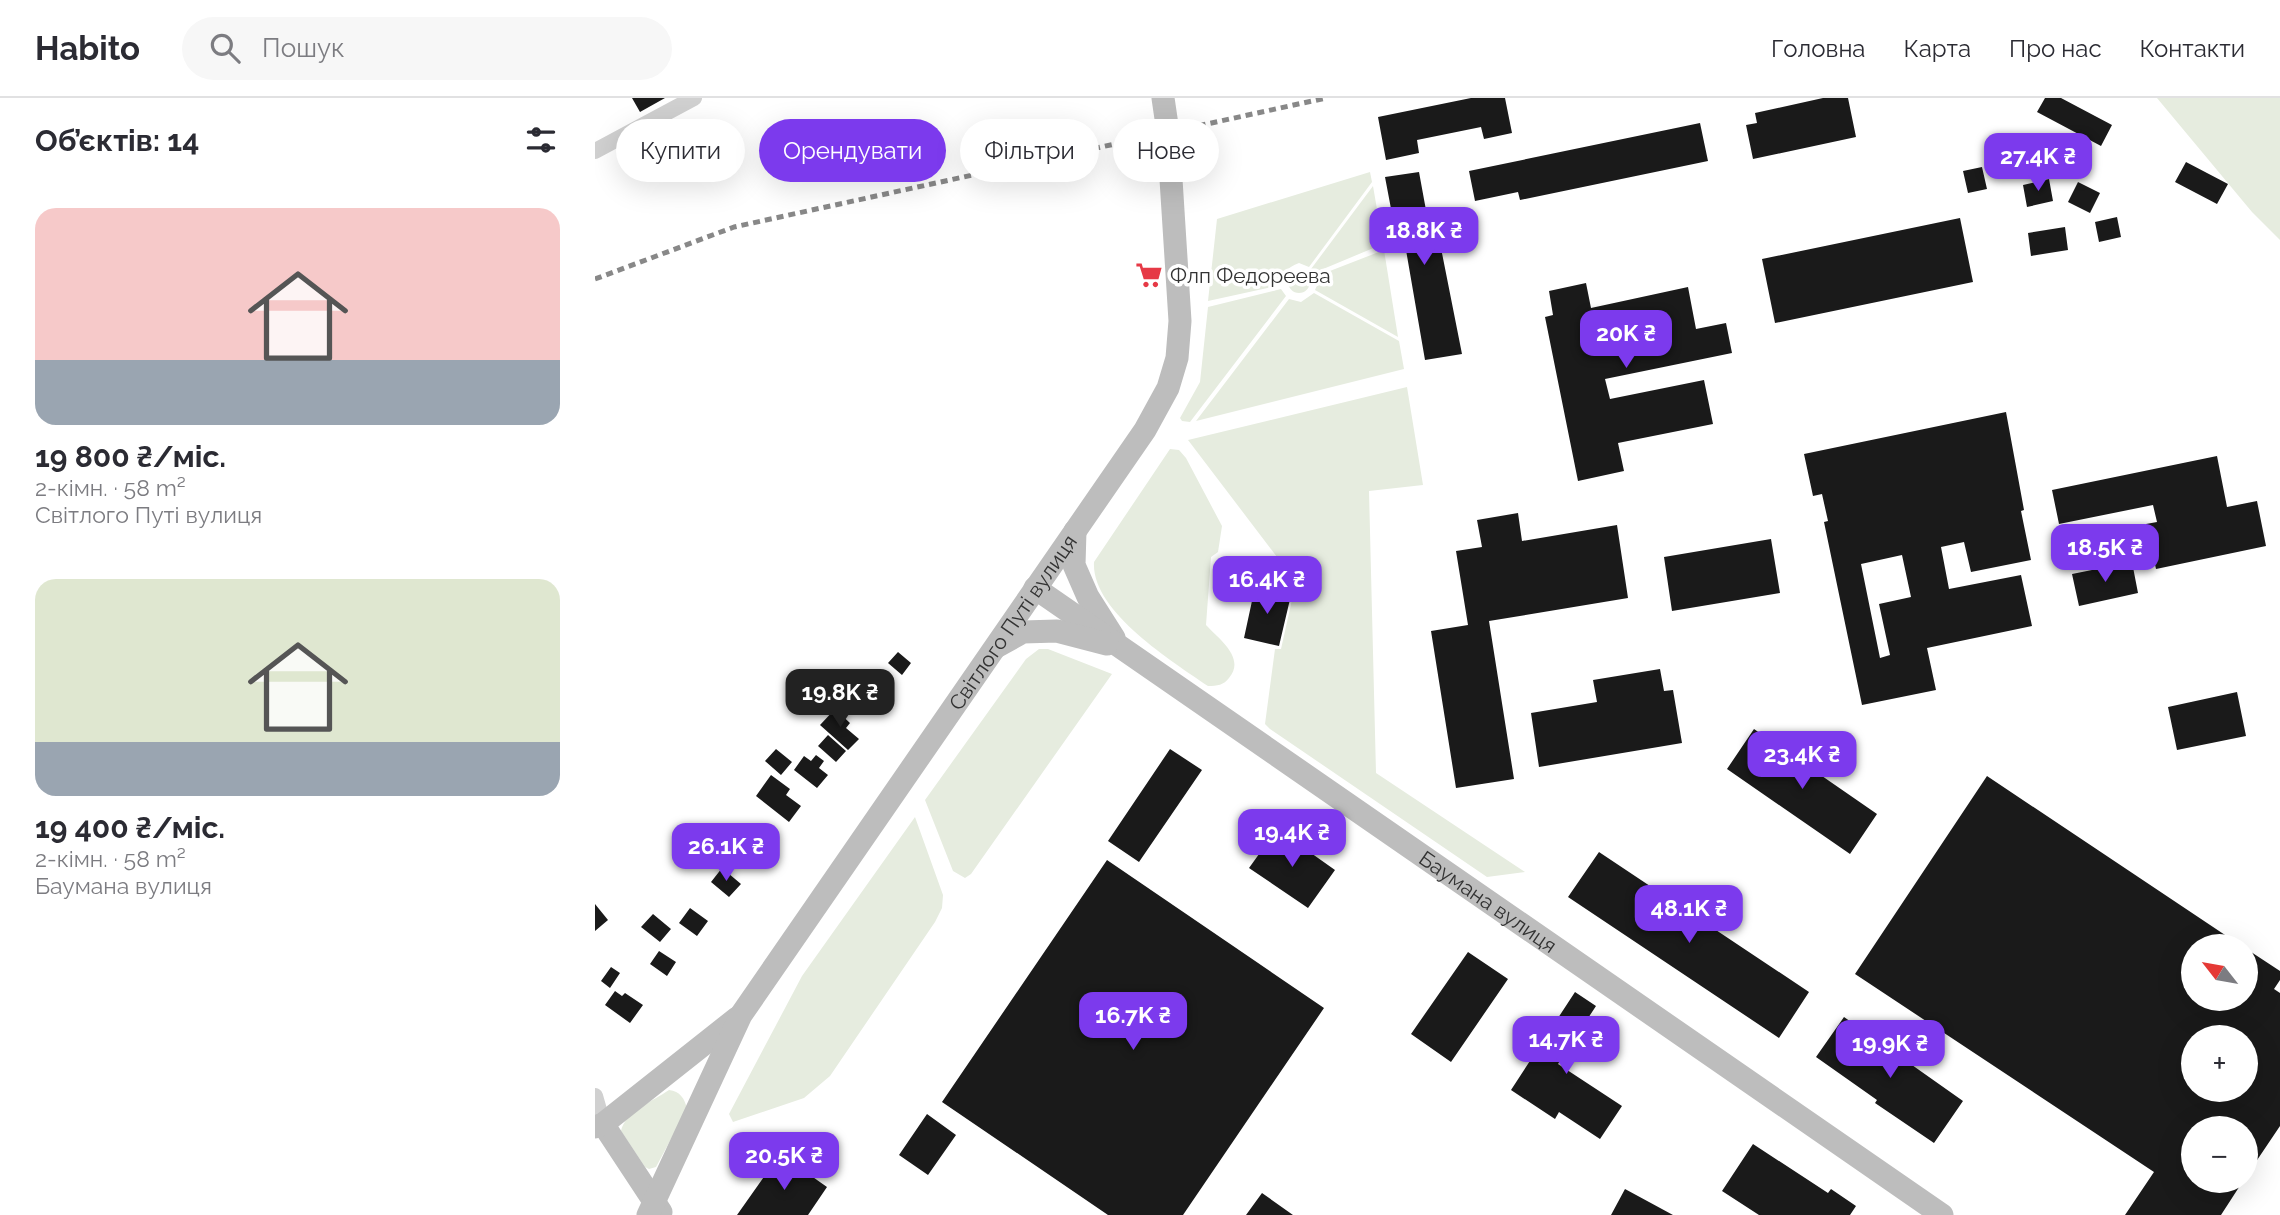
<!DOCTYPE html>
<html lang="uk">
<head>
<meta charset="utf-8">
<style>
  :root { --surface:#fff; --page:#f7f7f7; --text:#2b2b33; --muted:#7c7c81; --line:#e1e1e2; --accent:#7c3aed }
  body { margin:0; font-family:Raleway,sans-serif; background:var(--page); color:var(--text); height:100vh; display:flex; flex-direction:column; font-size:26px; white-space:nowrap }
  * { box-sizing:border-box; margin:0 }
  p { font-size:23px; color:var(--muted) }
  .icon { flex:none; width:38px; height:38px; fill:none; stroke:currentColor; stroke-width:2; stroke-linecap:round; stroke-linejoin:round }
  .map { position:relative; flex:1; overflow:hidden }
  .details { display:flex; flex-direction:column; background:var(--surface); width:595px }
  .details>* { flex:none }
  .top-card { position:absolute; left:21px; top:21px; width:665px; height:63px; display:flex; gap:14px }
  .needle { width:46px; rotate:301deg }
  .tools { position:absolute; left:1586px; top:836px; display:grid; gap:14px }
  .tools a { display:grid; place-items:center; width:77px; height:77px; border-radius:50%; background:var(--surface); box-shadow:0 7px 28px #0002; font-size:35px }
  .price { position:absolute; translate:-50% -60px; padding:0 16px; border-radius:14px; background:var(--accent); color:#fff; font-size:23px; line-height:46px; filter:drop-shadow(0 2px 4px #0008) }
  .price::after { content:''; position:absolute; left:50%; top:42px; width:21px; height:16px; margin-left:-10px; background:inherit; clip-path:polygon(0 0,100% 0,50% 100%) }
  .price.active { background:#222; color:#fff }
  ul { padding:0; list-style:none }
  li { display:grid; align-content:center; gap:14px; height:371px; padding:0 35px }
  li span { display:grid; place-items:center; height:217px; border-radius:21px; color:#555 }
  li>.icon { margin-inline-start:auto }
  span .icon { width:126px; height:126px; fill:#fffc; stroke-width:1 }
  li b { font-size:30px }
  h2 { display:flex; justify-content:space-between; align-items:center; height:84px; padding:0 35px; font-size:30px }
  .tag { padding:0 24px; border-radius:32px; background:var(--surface); box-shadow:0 7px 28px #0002; font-size:24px; line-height:63px }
  .tag.active { background:var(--accent); color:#fff }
  header { display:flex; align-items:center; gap:42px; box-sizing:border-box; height:98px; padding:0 35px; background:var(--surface); border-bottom:2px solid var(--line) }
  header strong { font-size:33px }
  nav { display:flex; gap:38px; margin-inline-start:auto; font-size:24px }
  .search { width:490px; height:63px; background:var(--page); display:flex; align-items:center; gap:18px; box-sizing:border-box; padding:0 24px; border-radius:38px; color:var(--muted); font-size:26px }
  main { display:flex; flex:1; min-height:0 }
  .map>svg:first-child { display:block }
  .green { fill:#e6ecdf }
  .building { fill:#1a1a1a; fill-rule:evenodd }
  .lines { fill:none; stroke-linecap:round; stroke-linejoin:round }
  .street { stroke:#d0d0d0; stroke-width:16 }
  .secondary { stroke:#bdbdbd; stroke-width:23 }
  .rail { stroke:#888; stroke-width:5; stroke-dasharray:7 5; stroke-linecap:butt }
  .labels { text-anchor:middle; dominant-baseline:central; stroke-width:7; stroke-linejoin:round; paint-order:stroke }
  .poi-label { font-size:21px; fill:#333; stroke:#fff; text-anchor:start }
  .street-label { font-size:21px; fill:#333; stroke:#fff }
</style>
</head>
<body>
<header>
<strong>Habito</strong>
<div class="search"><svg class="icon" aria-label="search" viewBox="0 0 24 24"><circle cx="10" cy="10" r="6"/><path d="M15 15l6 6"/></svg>Пошук</div>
<nav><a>Головна</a><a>Карта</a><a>Про нас</a><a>Контакти</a></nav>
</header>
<main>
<section class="details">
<h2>Об’єктів: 14<svg class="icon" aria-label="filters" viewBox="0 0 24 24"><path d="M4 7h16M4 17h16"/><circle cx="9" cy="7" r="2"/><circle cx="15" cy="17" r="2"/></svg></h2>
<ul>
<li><span style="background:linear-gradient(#f6c9c9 70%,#9aa5b1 0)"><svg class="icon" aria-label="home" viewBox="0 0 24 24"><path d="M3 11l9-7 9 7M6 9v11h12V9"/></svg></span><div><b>19 800 ₴/міс.</b><p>2-кімн. · 58 m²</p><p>Світлого Путі вулиця</p></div></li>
<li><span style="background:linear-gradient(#dfe7d0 75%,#9aa5b1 0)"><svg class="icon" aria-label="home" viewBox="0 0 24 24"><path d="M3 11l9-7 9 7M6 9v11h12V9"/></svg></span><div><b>19 400 ₴/міс.</b><p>2-кімн. · 58 m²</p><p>Баумана вулиця</p></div></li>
</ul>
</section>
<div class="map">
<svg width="1685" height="1117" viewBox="0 0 1685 1117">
  <rect width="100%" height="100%" fill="#fff"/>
  <path class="green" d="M 1562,0 L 1685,0 L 1685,142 L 1657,114 Z
    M 775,74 L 777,84 L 714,169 L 704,165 C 692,170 687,174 686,187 L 613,203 L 622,121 Z
    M 778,88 L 788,146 L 721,174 L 716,171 Z
    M 789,152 L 803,239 L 720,192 L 723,185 L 722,178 Z
    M693 184a11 11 0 1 1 22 0a11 11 0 1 1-22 0Z
    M 686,191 L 691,198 L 595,324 L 587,323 L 585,320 L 605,284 L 613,209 Z
    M 719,195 L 804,243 L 809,271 L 601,323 L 694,201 L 706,204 Z
    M 812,289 L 828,387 L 774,393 L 781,675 L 930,774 L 892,779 L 675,631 L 670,626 L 680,551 L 686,551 L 701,484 L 593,342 Z
    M 575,351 L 584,352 L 591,360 L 627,428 L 623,454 L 616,459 L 611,527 C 624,541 651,560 634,580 C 629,587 622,588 613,588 C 577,563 496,513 499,464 Z
    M 444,551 L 453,551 L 517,576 L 376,776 L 370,780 L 358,773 L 330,702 L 431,561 Z
    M 320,719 L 348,797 L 347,810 L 340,824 L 235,978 L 209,1000 L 138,1024 L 134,1016 L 207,878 Z
    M 74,992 C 85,993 90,1001 92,1011 L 61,1069 L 54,1071 L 50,1069 L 26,1033 C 30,1014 58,1003 74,992 Z"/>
  <path class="building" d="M 37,0 L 70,0 L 45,14 Z
    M 876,0 L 910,0 L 917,35 L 889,41 L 886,29 L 822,42 L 824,55 L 791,62 L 783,19 Z
    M 1228,0 L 1253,0 L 1261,39 L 1158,61 L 1151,27 L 1162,25 L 1160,15 Z
    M 1450,0 L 1466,0 L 1517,27 L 1506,48 L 1442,14 Z
    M 1105,25 L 1113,63 L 925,102 L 923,94 L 880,103 L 874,73 Z
    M 1591,64 L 1633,86 L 1622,106 L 1580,84 Z
    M 1387,69 L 1392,91 L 1373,95 L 1368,73 Z
    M 824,74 L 837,145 L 845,145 L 867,256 L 830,262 L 811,152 L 804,153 L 790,79 Z
    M 1454,81 L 1458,103 L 1432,109 L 1428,87 Z
    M 1483,84 L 1505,95 L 1495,115 L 1473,104 Z
    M 1522,119 L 1526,139 L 1504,144 L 1500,124 Z
    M 1365,120 L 1378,184 L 1180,225 L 1167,161 Z
    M 1470,129 L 1473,152 L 1436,158 L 1433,135 Z
    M 991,185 L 996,210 L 1093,189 L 1101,231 L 1131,225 L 1137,255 L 1010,281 L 1015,301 L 1109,282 L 1118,326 L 1023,345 L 1029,373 L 983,383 L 950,219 L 958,217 L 954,193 Z
    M 1411,314 L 1429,412 L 1426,413 L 1436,462 L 1376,474 L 1369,444 L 1346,449 L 1354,491 L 1426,477 L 1437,528 L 1332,550 L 1341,592 L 1267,607 L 1229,424 L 1233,423 L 1227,396 L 1218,398 L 1209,356 ZM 1307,457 L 1316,499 L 1284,506 L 1295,557 L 1285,560 L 1266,466 Z
    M 1622,358 L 1632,409 L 1662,403 L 1671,448 L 1561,471 L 1551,426 L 1562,424 L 1558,407 L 1464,426 L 1457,392 Z
    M 923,415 L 927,443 L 1022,427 L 1033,500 L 894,523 L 919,681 L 861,690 L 836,533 L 873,527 L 861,453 L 887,449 L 882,422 Z
    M 1176,441 L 1185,495 L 1077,513 L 1069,459 Z
    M 1537,464 L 1543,495 L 1484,508 L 1477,476 Z
    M 660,489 L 696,497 L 684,548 L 649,540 Z
    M 303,554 L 316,565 L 307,577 L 293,565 Z
    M 1065,571 L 1069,593 L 1078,592 L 1087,645 L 944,669 L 936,615 L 1002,604 L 998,582 Z
    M 265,574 L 294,598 L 284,609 L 256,585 Z
    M 254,585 L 272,607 L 260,617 L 242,595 Z
    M 1642,594 L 1651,638 L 1582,652 L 1573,609 Z
    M 240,611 L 255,625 L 251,630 L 264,641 L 253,652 L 225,627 Z
    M 1159,631 L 1282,716 L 1255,756 L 1132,671 Z
    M 233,637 L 251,653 L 241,664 L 223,648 Z
    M 181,651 L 197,664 L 186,677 L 170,663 Z
    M 575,651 L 607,672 L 544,764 L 513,743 Z
    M 221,657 L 229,663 L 224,670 L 233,677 L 222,690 L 199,672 L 209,658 L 216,663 Z
    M 176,677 L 195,691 L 191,697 L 206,708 L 194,724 L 161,698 Z
    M 1392,678 L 1648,849 L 1598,849 L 1598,901 L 1650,901 L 1650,850 L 1685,873 L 1685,882 L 1679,891 L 1685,895 L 1685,1028 L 1650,1080 L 1650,1031 L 1598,1031 L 1598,1083 L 1648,1083 L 1626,1117 L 1530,1117 L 1559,1074 L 1260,876 ZM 1598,940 L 1650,940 L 1650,992 L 1598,992 Z
    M 682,731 L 740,772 L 713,810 L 654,770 Z
    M 154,737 L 172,750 L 163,762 L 145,750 Z
    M 1004,754 L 1214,894 L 1184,940 L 973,799 Z
    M 512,762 L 729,910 L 588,1117 L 513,1117 L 347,1004 Z
    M 127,770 L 146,786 L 134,799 L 116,784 Z
    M 0,806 L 13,822 L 0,833 Z
    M 95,810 L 113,823 L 102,838 L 84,825 Z
    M 58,816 L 76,831 L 65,844 L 46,829 Z
    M 64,853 L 81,864 L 72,878 L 55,866 Z
    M 873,854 L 913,881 L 856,964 L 816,936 Z
    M 16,869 L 25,875 L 15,890 L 6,883 Z
    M 20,893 L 27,898 L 30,895 L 48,907 L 35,925 L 10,907 Z
    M 980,894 L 1001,908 L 963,966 L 1027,1008 L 1005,1041 L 964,1014 L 960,1021 L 916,992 Z
    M 1249,919 L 1368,1003 L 1339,1045 L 1280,1005 L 1282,1002 L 1221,959 Z
    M 332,1016 L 361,1037 L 333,1077 L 304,1057 Z
    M 1158,1046 L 1233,1095 L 1236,1091 L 1261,1108 L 1255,1117 L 1164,1117 L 1127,1093 Z
    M 185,1056 L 232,1089 L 213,1117 L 142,1117 Z
    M 1030,1091 L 1078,1117 L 1016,1117 Z
    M 667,1095 L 698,1117 L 651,1117 Z"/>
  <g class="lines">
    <path class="street" d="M 0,53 L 99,0
      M 0,998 L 8,1026"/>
    <g class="secondary">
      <path d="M 480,433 L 479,467 L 493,499 L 519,540"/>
      <path id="s1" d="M 440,490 L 1347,1117"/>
      <path d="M 401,549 L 428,534 L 462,533 L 512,546"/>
      <path d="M 8,1026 L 66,1114"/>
      <path d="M 0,1029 L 8,1026 L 142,920"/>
      <path id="s2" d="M 53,1117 L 146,917 L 550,332 L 573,290 L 582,260 L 585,223 L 573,34 L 568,0"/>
    </g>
    <path class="rail" d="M 0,181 L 139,129 L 731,0"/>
  </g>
  <defs>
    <g id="supermarket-bare" transform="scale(2.1)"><path d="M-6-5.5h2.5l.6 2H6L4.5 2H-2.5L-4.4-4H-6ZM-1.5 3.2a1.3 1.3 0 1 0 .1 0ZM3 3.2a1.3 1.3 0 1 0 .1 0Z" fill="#e63946" stroke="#fff" stroke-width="2.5" paint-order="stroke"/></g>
  </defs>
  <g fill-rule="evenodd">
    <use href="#supermarket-bare" x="554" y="177"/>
  </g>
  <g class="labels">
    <g class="poi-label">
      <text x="575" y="177">Флп Федореева</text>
    </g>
    <g class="street-label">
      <text stroke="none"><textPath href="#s2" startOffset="698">Світлого Путі вулиця</textPath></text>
      <text stroke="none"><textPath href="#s1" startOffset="551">Баумана вулиця</textPath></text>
    </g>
  </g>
</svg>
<div class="tools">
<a><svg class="needle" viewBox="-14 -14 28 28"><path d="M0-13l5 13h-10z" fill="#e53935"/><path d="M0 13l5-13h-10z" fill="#7c7c81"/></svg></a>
<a>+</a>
<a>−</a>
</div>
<b class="price" style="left:1443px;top:95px">27.4K ₴</b>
<b class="price" style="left:829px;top:169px">18.8K ₴</b>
<b class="price" style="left:1031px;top:272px">20K ₴</b>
<b class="price" style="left:1510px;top:486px">18.5K ₴</b>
<b class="price" style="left:672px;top:518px">16.4K ₴</b>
<b class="price active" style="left:245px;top:631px">19.8K ₴</b>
<b class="price" style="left:1207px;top:693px">23.4K ₴</b>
<b class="price" style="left:697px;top:771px">19.4K ₴</b>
<b class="price" style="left:131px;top:785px">26.1K ₴</b>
<b class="price" style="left:1094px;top:847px">48.1K ₴</b>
<b class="price" style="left:538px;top:954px">16.7K ₴</b>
<b class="price" style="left:971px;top:978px">14.7K ₴</b>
<b class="price" style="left:1295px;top:982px">19.9K ₴</b>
<b class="price" style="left:189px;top:1094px">20.5K ₴</b>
<div class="top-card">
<a class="tag">Купити</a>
<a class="tag active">Орендувати</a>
<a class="tag">Фільтри</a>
<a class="tag">Нове</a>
</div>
</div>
</main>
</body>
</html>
